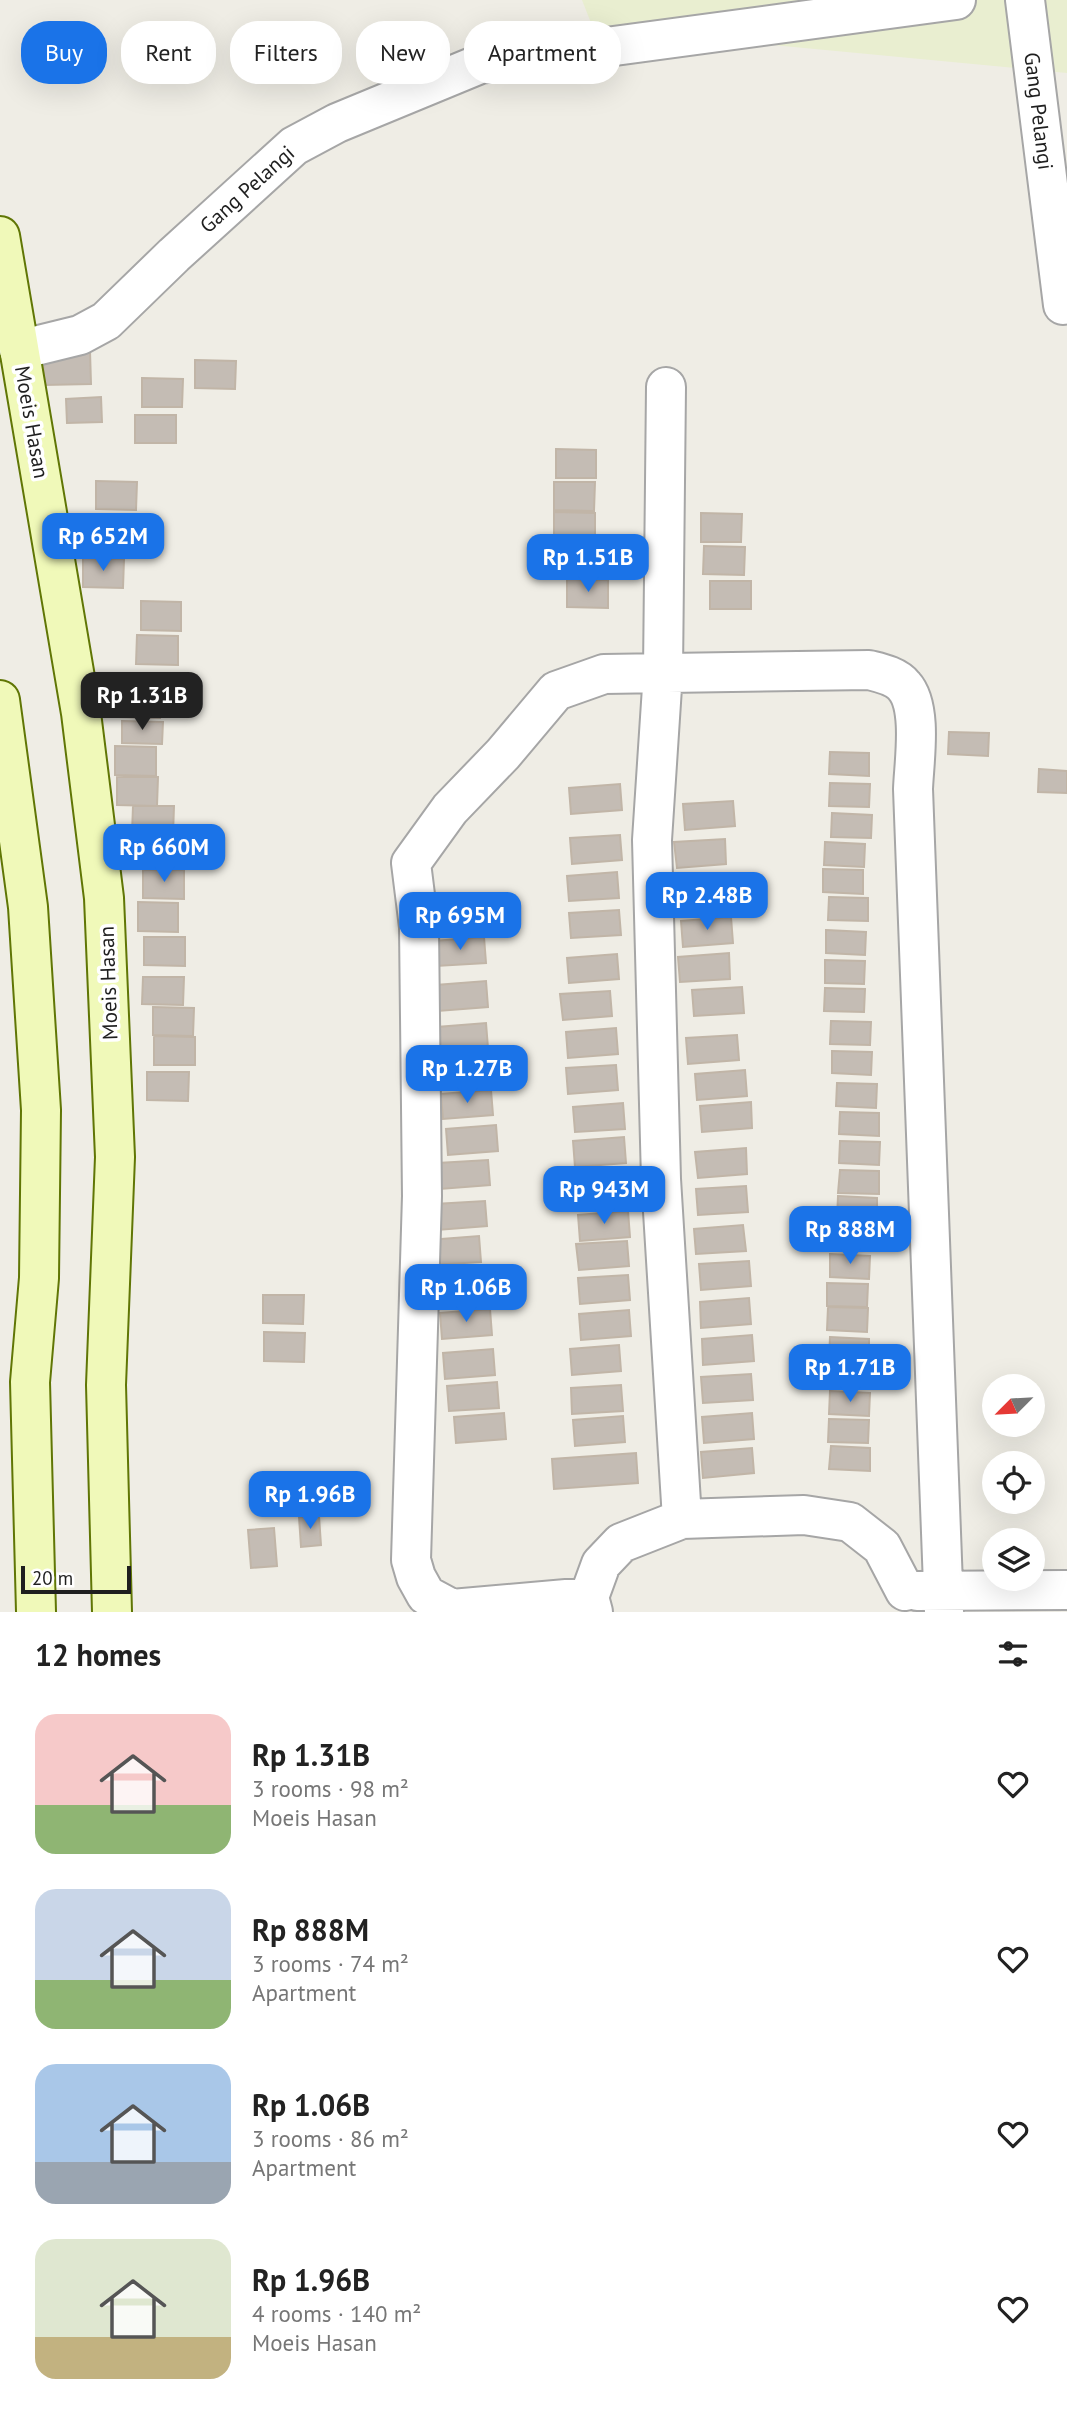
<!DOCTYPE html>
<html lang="en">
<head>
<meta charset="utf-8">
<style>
  :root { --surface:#fff; --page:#f6f6f6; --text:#222; --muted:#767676; --accent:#1a73e8 }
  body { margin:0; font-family:"PT Sans",sans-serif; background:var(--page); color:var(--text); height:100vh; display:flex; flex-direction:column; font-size:26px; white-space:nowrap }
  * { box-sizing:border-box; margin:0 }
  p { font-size:23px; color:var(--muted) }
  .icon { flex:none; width:38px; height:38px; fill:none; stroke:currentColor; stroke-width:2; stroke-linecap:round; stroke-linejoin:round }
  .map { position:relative; height:1612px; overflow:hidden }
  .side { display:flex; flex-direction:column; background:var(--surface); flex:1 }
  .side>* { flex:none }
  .hud { position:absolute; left:21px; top:21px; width:700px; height:63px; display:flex; gap:14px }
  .needle { width:46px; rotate:246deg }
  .tools { position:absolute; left:982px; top:1374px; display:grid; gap:14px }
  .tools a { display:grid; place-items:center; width:63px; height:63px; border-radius:50%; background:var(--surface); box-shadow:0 7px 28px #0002; font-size:35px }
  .scale { position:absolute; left:21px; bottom:18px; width:110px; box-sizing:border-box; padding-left:7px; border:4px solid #1f1f1f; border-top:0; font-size:19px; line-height:24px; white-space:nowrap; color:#1f1f1f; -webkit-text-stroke:5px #fff; paint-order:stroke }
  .price { position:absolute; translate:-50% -60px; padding:0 16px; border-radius:14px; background:var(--accent); color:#fff; font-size:23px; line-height:46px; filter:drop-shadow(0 2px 4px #0008) }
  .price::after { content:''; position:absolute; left:50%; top:42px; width:21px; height:16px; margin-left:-10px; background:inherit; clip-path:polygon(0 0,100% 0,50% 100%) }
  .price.selected { background:#222; color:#fff }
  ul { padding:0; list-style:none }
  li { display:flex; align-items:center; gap:21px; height:175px; padding:0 35px }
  li span { display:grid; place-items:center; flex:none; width:196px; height:140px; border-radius:21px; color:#555 }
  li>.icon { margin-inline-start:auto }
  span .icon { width:84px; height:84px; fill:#fffc; stroke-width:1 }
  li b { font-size:30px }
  h2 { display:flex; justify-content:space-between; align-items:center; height:84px; padding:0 35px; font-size:30px }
  .pill { padding:0 24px; border-radius:28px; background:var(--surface); box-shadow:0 7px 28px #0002; font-size:24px; line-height:63px }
  .pill.selected { background:var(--accent); color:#fff }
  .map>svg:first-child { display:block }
  .farmland { fill:#e9eed0 }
  .building { fill:#c4bcb4; stroke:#c1b5a7; stroke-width:2 }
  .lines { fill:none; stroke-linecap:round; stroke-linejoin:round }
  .minor-casing { stroke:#a6a6a6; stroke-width:42 }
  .secondary-casing { stroke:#607605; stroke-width:42 }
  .minor { stroke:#fff; stroke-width:38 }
  .secondary { stroke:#f0f9b9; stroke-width:38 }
  .labels { text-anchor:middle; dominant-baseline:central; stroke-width:7; stroke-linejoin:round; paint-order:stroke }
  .street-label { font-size:21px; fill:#1f1f1f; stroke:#fff }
</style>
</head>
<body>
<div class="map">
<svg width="1067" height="1612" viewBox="0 0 1067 1612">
  <rect width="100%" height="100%" fill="#efede5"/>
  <path class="farmland" d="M 582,0 L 1067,0 L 1067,73 L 593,28 Z"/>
  <path class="building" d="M 90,351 L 91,384 L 44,385 L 43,352 Z
    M 195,360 L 236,361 L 235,389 L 195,388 Z
    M 142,378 L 183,379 L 182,407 L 142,407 Z
    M 101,397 L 102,422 L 67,423 L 66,399 Z
    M 135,415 L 176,415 L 176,443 L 135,443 Z
    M 556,449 L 596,450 L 596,478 L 556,478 Z
    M 96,481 L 137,482 L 136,510 L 96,509 Z
    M 554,482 L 595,482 L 594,511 L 554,510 Z
    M 554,512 L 595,513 L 595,542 L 554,541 Z
    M 701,513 L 742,514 L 741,542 L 701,542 Z
    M 557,546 L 597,546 L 597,574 L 557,574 Z
    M 704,546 L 745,547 L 744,575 L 703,574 Z
    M 83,558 L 124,559 L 123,588 L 83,587 Z
    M 567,579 L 608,580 L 608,608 L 567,607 Z
    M 710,581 L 751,581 L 751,609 L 710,609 Z
    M 141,601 L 181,602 L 181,631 L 141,630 Z
    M 137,635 L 178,636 L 178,665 L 136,664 Z
    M 119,689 L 160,689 L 160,718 L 119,717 Z
    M 122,721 L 163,722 L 162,744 L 122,743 Z
    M 949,732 L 989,733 L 988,756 L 948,754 Z
    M 115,746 L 156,747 L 156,776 L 115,775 Z
    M 830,752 L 869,753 L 869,776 L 829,774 Z
    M 1039,769 L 1067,771 L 1067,793 L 1038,792 Z
    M 117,777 L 158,777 L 157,806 L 117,805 Z
    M 830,783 L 870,784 L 869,807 L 829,806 Z
    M 620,784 L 622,810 L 571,814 L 569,788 Z
    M 733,801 L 735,826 L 685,830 L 683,804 Z
    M 133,806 L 174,806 L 173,835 L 132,834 Z
    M 832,813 L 872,815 L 871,838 L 831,837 Z
    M 620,835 L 622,860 L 572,864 L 570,838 Z
    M 725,839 L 726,864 L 677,868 L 674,842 Z
    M 134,840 L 175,840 L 174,869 L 134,868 Z
    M 825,842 L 865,844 L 864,867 L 824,865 Z
    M 823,869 L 863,870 L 863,894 L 823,892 Z
    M 143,870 L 184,870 L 184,899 L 143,898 Z
    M 617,872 L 619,898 L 569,901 L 567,876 Z
    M 731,880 L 732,906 L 682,909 L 680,883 Z
    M 829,897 L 868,898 L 868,921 L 828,920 Z
    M 138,902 L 178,903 L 178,932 L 138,931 Z
    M 488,902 L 491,928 L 441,932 L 438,906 Z
    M 619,910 L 621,935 L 571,938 L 569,913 Z
    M 731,917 L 733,943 L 683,947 L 681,921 Z
    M 826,930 L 866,932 L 865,955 L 826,953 Z
    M 144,937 L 185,937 L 185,966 L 144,965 Z
    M 484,937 L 486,963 L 436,966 L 434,941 Z
    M 729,953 L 730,979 L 680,982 L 678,957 Z
    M 617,954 L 619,979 L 569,983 L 567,958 Z
    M 825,960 L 865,961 L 864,984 L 825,983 Z
    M 143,977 L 184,977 L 183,1005 L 142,1004 Z
    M 486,981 L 488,1007 L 438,1011 L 436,985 Z
    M 742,987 L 744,1013 L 694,1016 L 692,990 Z
    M 825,988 L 865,989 L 864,1012 L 824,1011 Z
    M 610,991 L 612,1016 L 563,1020 L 560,994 Z
    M 153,1007 L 194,1008 L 193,1036 L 153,1035 Z
    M 831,1021 L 871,1022 L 870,1045 L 830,1044 Z
    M 486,1023 L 488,1048 L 439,1052 L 437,1027 Z
    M 616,1028 L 618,1054 L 568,1058 L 566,1032 Z
    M 737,1035 L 739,1060 L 688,1064 L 686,1038 Z
    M 154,1036 L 195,1037 L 195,1065 L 154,1065 Z
    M 832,1051 L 872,1052 L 871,1075 L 832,1073 Z
    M 487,1055 L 488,1081 L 438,1085 L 436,1059 Z
    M 616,1065 L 618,1090 L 568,1094 L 566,1068 Z
    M 745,1070 L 747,1096 L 697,1100 L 695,1074 Z
    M 147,1072 L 189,1072 L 188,1101 L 147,1100 Z
    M 837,1083 L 877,1084 L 876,1108 L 836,1106 Z
    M 491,1090 L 493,1115 L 443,1119 L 441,1094 Z
    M 751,1102 L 752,1128 L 702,1132 L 700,1106 Z
    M 623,1103 L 625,1129 L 575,1132 L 573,1107 Z
    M 840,1112 L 879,1113 L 879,1136 L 839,1134 Z
    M 496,1125 L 498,1151 L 448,1155 L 446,1129 Z
    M 624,1137 L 626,1163 L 575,1167 L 573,1141 Z
    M 840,1141 L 880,1142 L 879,1165 L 839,1163 Z
    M 746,1148 L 747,1174 L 698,1178 L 695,1152 Z
    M 488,1160 L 490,1185 L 440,1189 L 438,1163 Z
    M 840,1170 L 879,1171 L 879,1194 L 838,1193 Z
    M 625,1175 L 626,1201 L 576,1205 L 574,1179 Z
    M 746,1186 L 748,1212 L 698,1215 L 696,1189 Z
    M 838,1196 L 877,1198 L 877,1220 L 837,1219 Z
    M 485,1201 L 487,1226 L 437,1230 L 435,1204 Z
    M 628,1211 L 630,1237 L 580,1241 L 578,1215 Z
    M 828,1222 L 868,1224 L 867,1247 L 827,1245 Z
    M 743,1225 L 746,1251 L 696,1254 L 694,1229 Z
    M 479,1236 L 481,1262 L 431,1265 L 429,1240 Z
    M 627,1241 L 629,1266 L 579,1270 L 576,1244 Z
    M 830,1254 L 870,1256 L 869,1279 L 830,1277 Z
    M 749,1261 L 751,1286 L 701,1290 L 699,1264 Z
    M 482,1267 L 484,1293 L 434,1296 L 432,1271 Z
    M 628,1275 L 630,1300 L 580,1304 L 578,1278 Z
    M 827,1283 L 868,1284 L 867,1307 L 827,1306 Z
    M 263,1295 L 304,1295 L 303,1324 L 263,1323 Z
    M 749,1298 L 751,1324 L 701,1328 L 700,1302 Z
    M 828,1307 L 868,1308 L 867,1332 L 827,1330 Z
    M 490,1309 L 492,1335 L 442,1339 L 440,1313 Z
    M 629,1310 L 631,1336 L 581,1340 L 579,1314 Z
    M 264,1332 L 305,1333 L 304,1362 L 264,1361 Z
    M 752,1335 L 754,1361 L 703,1365 L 702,1339 Z
    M 830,1337 L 869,1339 L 869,1361 L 829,1360 Z
    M 619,1345 L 621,1371 L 572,1375 L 570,1349 Z
    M 493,1349 L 495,1375 L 445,1379 L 443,1353 Z
    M 828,1364 L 868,1366 L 867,1389 L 827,1388 Z
    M 751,1374 L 753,1400 L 703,1403 L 701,1377 Z
    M 497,1382 L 499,1408 L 449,1411 L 447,1386 Z
    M 621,1385 L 623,1411 L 572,1414 L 571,1388 Z
    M 830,1391 L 870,1393 L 869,1416 L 829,1414 Z
    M 504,1413 L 506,1439 L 456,1443 L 454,1417 Z
    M 752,1413 L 754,1439 L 704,1443 L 702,1417 Z
    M 623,1416 L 625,1442 L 575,1446 L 573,1420 Z
    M 829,1419 L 869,1420 L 868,1443 L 828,1442 Z
    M 831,1446 L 870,1448 L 870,1471 L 829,1469 Z
    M 752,1448 L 754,1473 L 703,1478 L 701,1452 Z
    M 636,1453 L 638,1483 L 554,1489 L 552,1459 Z
    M 319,1516 L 321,1545 L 301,1547 L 299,1517 Z
    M 274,1528 L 277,1566 L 251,1568 L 248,1530 Z"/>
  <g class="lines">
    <g class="minor-casing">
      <path id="minor" d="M 1025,0 L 1063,305
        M 19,350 L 80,335 L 106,321 L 174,255 L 294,146 L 337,123 L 480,64 L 956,0
        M 666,387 L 663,672 L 652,840 L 661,1179 L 682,1519
        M 917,1591 L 1067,1590
        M 589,1597 L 452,1609 L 426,1595 L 416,1577 L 411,1560 L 422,1196 L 419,927 L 411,863 L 450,809 L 503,754 L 556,691 L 604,674 L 869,670 C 881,673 896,676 904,686 C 923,707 914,762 913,789 L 944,1612
        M 593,1612 L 589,1597 L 601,1564 L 621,1543 L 682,1519 L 804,1515 L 850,1522 L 882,1547 L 905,1591"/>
    </g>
    <g class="secondary-casing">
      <path id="secondary" d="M 0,236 L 81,713 L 104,898 L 115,1157 L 106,1385 L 112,1612
        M 0,700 L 28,907 L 41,1110 L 39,1278 L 30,1382 L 36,1612"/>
    </g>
    <use href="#minor" class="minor"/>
    <use href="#secondary" class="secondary"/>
  </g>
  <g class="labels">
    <g class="street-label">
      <text transform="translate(1039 111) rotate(83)">Gang Pelangi</text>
      <text transform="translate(247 189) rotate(-42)">Gang Pelangi</text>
      <text transform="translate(32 422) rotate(80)">Moeis Hasan</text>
      <text transform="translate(108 983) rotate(-92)">Moeis Hasan</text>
    </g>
  </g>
</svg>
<div class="tools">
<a><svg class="needle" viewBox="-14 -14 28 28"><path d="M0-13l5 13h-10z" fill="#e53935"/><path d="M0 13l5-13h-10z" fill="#767676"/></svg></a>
<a><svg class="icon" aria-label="locate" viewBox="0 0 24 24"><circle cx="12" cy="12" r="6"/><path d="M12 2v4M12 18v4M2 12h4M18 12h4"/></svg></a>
<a><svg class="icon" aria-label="layers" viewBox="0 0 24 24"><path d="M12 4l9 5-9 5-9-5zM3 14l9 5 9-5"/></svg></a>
</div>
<div class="scale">20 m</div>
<b class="price" style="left:103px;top:573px">Rp 652M</b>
<b class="price" style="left:588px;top:594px">Rp 1.51B</b>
<b class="price selected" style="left:142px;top:732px">Rp 1.31B</b>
<b class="price" style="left:164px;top:884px">Rp 660M</b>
<b class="price" style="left:707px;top:932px">Rp 2.48B</b>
<b class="price" style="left:460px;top:952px">Rp 695M</b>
<b class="price" style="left:467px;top:1105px">Rp 1.27B</b>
<b class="price" style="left:604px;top:1226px">Rp 943M</b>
<b class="price" style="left:850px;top:1266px">Rp 888M</b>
<b class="price" style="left:466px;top:1324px">Rp 1.06B</b>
<b class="price" style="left:850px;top:1404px">Rp 1.71B</b>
<b class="price" style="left:310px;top:1531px">Rp 1.96B</b>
<div class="hud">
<a class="pill selected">Buy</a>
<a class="pill">Rent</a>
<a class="pill">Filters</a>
<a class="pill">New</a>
<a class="pill">Apartment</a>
</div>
</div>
<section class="side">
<h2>12 homes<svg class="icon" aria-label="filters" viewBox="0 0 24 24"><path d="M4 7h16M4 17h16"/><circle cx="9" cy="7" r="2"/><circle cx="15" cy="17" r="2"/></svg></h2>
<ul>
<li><span style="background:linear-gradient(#f6c9c9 65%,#8fb573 0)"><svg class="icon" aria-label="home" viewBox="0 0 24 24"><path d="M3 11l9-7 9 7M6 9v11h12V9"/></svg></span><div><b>Rp 1.31B</b><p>3 rooms · 98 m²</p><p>Moeis Hasan</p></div><svg class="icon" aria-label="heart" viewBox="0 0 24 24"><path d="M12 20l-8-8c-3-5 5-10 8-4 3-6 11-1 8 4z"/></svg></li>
<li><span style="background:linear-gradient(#c9d6e8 65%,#8fb573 0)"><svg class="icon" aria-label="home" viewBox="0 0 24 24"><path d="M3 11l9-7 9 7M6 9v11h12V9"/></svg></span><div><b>Rp 888M</b><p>3 rooms · 74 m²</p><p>Apartment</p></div><svg class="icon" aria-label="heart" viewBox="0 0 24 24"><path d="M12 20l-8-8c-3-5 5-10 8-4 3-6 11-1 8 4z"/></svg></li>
<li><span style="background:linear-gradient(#a9c7e8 70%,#9aa5b1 0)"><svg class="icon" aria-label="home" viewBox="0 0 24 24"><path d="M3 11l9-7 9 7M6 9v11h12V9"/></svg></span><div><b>Rp 1.06B</b><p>3 rooms · 86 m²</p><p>Apartment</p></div><svg class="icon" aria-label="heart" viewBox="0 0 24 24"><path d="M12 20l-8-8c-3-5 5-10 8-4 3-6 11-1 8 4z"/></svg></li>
<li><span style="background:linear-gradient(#dfe7d0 70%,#c2b280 0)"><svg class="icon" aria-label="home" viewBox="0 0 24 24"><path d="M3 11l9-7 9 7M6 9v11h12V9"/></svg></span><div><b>Rp 1.96B</b><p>4 rooms · 140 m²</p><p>Moeis Hasan</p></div><svg class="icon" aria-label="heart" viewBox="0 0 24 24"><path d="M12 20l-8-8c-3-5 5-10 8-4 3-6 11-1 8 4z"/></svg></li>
</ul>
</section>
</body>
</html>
